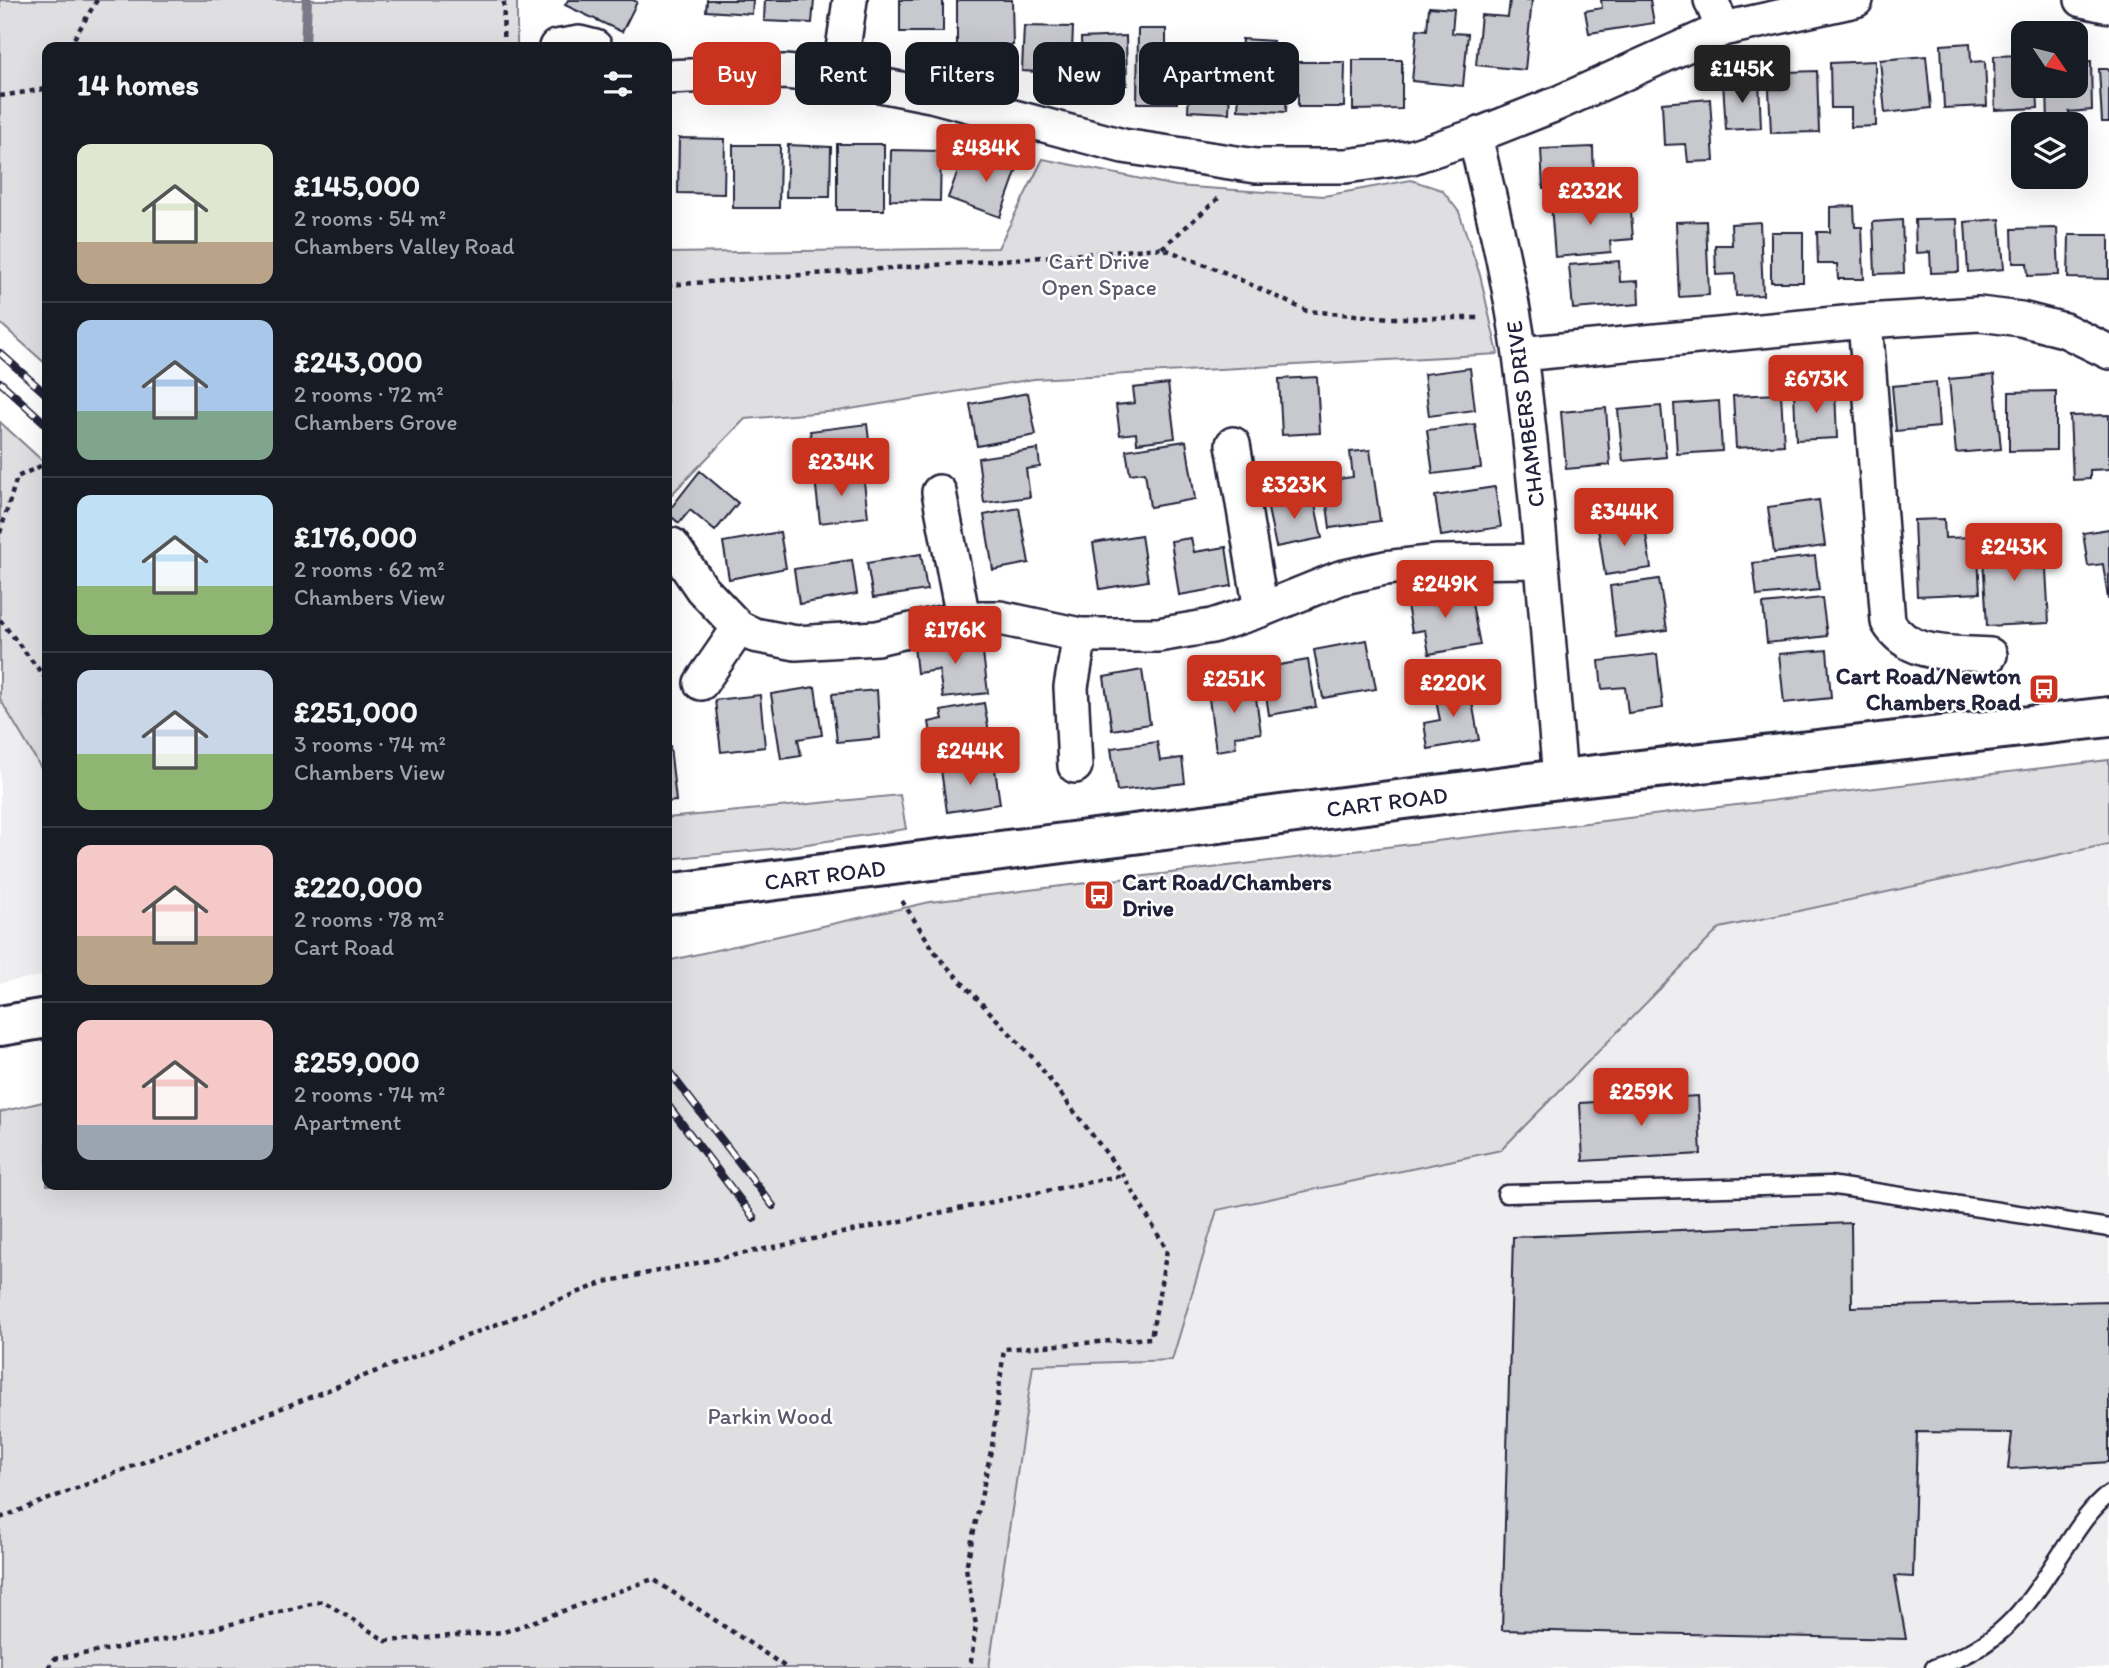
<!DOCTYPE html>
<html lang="en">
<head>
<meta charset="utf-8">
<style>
  :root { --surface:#171b24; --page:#242831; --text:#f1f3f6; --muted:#9ea1a6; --line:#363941; --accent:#c8321e }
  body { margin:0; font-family:Itim,sans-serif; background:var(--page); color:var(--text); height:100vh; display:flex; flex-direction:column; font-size:26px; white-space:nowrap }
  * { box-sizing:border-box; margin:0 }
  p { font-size:23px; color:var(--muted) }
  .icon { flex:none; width:38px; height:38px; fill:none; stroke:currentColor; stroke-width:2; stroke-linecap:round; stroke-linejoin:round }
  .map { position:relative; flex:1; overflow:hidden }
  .panel { position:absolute; left:42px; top:42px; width:630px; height:1148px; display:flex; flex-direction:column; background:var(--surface); border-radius:14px; box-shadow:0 7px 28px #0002 }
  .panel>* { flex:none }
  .hud { position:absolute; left:693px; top:42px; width:665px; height:63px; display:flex; gap:14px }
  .needle { width:46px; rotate:125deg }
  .controls { position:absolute; left:2011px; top:21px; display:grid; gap:14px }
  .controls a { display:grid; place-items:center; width:77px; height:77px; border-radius:14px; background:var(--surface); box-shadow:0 7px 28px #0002; font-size:35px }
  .price { position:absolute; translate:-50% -60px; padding:0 16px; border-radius:7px; background:var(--accent); color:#fff; font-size:23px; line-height:46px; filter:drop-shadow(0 2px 4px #0008) }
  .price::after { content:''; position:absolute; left:50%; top:42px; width:21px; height:16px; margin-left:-10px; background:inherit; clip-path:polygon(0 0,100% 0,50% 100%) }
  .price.selected { background:#222; color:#fff }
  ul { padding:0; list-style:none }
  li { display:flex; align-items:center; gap:21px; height:175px; padding:0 35px }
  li+li { border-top:2px solid var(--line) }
  li span { display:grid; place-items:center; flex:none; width:196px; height:140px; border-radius:14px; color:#555 }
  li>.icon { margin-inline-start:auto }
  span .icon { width:84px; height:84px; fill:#fffc; stroke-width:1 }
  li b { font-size:30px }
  h2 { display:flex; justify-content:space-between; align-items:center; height:84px; padding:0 35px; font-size:30px }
  .tag { padding:0 24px; border-radius:14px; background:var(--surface); box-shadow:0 7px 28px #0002; font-size:24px; line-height:63px }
  .tag.selected { background:var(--accent); color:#fff }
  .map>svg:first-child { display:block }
  .built { fill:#eeeef1 }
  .green { fill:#dfdfe2; stroke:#80808e; stroke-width:2 }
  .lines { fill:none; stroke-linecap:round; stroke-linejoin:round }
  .stream { stroke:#7a7a88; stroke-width:10 }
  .building { fill:#c8c8cf; stroke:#22223b; stroke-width:2 }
  .lane-casing { stroke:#22223b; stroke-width:21 }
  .street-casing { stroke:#22223b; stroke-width:38 }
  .secondary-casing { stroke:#22223b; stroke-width:44 }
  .path { stroke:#22223b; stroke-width:4.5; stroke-dasharray:5 5; stroke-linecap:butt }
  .lane { stroke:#fff; stroke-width:16 }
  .street { stroke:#fff; stroke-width:33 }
  .secondary { stroke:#fff; stroke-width:38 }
  .rail-casing { stroke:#22223b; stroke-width:8 }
  .rail { stroke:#fff; stroke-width:5; stroke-dasharray:16; stroke-linecap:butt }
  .labels { text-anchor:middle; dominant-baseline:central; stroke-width:5; stroke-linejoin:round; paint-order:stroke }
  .park-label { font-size:23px; fill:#5b5b6d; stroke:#fff }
  .street-label { font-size:23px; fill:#22223b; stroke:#fff }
  .poi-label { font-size:23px; font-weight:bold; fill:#22223b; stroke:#fff; text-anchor:end }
</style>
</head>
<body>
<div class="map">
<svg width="2109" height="1668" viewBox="0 0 2109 1668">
  <rect width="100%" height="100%" fill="#fff"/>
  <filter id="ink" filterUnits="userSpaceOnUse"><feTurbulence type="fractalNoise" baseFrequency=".0143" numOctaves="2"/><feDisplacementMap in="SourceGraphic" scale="14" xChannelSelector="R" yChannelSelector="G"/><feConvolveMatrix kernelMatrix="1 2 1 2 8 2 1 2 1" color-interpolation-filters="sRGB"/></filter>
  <g filter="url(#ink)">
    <path class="built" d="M 0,699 L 47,778 L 47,975 L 0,983 Z
      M 2109,844 L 2109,1668 L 989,1668 L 1033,1365 L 1172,1360 L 1217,1210 L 1501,1150 L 1720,928 Z"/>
    <path class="green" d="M 0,0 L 517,0 L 517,47 L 47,47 L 47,365 L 0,323 Z
      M 1043,159 L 1176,186 L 1324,196 L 1411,180 L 1442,190 L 1459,212 L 1480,275 L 1498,354 L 1034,379 L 838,411 L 745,419 L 667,499 L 667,253 L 998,248 Z
      M 0,422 L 47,465 L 47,778 L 0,699 Z
      M 2109,760 L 2109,844 L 1720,928 L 1501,1150 L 1217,1210 L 1172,1360 L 1033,1365 L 989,1668 L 0,1668 L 0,1112 L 47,1101 L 47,1185 L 667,1185 L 667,961 L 930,902 Z
      M 900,795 L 906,829 L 781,848 L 667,859 L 667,818 Z"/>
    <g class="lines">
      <path class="stream" d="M 305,47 L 307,0"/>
    </g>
    <path class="building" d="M 568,0 L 633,0 L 637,2 L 622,32 L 565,5 Z
      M 707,0 L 753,0 L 752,14 L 706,11 Z
      M 765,0 L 814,0 L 812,23 L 764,21 Z
      M 900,0 L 943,0 L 943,32 L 900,32 Z
      M 957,0 L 1012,0 L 1013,45 L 957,46 Z
      M 1510,0 L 1532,0 L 1525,70 L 1476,65 L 1481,15 L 1508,17 Z
      M 1601,0 L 1650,0 L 1654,23 L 1589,33 L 1585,11 L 1602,8 Z
      M 1429,7 L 1454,9 L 1452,33 L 1468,34 L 1463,86 L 1412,81 L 1417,29 L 1427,30 Z
      M 1024,26 L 1073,27 L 1071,74 L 1022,71 Z
      M 1138,29 L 1166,29 L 1166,50 L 1177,51 L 1177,103 L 1137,103 Z
      M 1126,36 L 1127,85 L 1083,87 L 1081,38 Z
      M 1242,39 L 1273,41 L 1271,59 L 1288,60 L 1286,112 L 1238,110 Z
      M 1970,43 L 1971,62 L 1985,61 L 1987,106 L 1944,108 L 1941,45 Z
      M 2023,55 L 2023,86 L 2037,86 L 2038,108 L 1995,110 L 1994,56 Z
      M 1926,56 L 1931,108 L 1885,113 L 1880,60 Z
      M 1191,57 L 1231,59 L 1229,113 L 1188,111 Z
      M 1353,60 L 1402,60 L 1402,109 L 1353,110 Z
      M 1875,61 L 1876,126 L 1851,127 L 1851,108 L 1831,108 L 1830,63 Z
      M 2091,61 L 2092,110 L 2069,112 L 2069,124 L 2048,124 L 2047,86 L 2076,86 L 2076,62 Z
      M 1298,62 L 1345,62 L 1344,107 L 1298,107 Z
      M 2099,69 L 2109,69 L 2109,122 L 2102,122 Z
      M 1817,71 L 1819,132 L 1771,133 L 1769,89 L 1788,89 L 1787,72 Z
      M 1759,80 L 1761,128 L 1726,130 L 1723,82 Z
      M 1710,99 L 1714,161 L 1688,162 L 1686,144 L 1664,145 L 1662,103 Z
      M 679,138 L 725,139 L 724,194 L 678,193 Z
      M 837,144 L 884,144 L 884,210 L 837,210 Z
      M 733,145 L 780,145 L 779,208 L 733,208 Z
      M 788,145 L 831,147 L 830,197 L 786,197 Z
      M 1593,147 L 1594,186 L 1543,188 L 1541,149 Z
      M 891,150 L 941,151 L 940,201 L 890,200 Z
      M 997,150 L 1021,158 L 1000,217 L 948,198 L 961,162 L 989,172 Z
      M 1630,199 L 1633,239 L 1610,241 L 1611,252 L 1555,257 L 1551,205 Z
      M 1854,206 L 1855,227 L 1862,227 L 1864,279 L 1838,279 L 1837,264 L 1818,264 L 1817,232 L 1830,232 L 1830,207 Z
      M 1957,219 L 1959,272 L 1931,273 L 1930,252 L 1916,253 L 1915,220 Z
      M 2000,219 L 2004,269 L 1968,272 L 1965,222 Z
      M 1902,220 L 1904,273 L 1875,274 L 1873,222 Z
      M 1706,221 L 1709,295 L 1679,297 L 1676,222 Z
      M 1760,222 L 1763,295 L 1736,296 L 1735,274 L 1716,275 L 1715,245 L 1732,245 L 1731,224 Z
      M 2057,228 L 2059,275 L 2028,276 L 2027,263 L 2013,263 L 2012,229 Z
      M 1771,232 L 1803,232 L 1803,282 L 1771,282 Z
      M 2069,235 L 2109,235 L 2109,279 L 2068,278 Z
      M 1619,261 L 1620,282 L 1638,281 L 1639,304 L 1573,309 L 1569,265 Z
      M 1470,368 L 1475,410 L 1429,416 L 1424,374 Z
      M 1994,375 L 2001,449 L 1956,453 L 1949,379 Z
      M 1317,377 L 1320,433 L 1282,435 L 1279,379 Z
      M 1936,382 L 1939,427 L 1896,431 L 1892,386 Z
      M 1168,384 L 1175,438 L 1137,443 L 1136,433 L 1120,435 L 1116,405 L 1135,403 L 1133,388 Z
      M 1835,390 L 1837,438 L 1796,440 L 1794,392 Z
      M 2056,391 L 2056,450 L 2009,451 L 2009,392 Z
      M 1028,393 L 1036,435 L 977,446 L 970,404 Z
      M 1781,394 L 1784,445 L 1736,448 L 1733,396 Z
      M 1719,401 L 1722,451 L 1677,454 L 1674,404 Z
      M 1661,406 L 1666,457 L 1623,461 L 1618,410 Z
      M 1606,408 L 1610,465 L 1566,469 L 1561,412 Z
      M 2109,415 L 2109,469 L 2090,470 L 2090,479 L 2073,480 L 2070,416 Z
      M 867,424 L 871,457 L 815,464 L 810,431 Z
      M 1475,424 L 1481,468 L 1433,474 L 1427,430 Z
      M 1186,441 L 1195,499 L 1150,507 L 1145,472 L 1130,474 L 1126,450 Z
      M 1038,449 L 1040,467 L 1026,469 L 1030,497 L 984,503 L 978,458 Z
      M 1370,450 L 1380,521 L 1330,528 L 1324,481 L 1353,477 L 1350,452 Z
      M 700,471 L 738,503 L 715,531 L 690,510 L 679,523 L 667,513 Z
      M 863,473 L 868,517 L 820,523 L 815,478 Z
      M 1495,487 L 1501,527 L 1441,536 L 1435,496 Z
      M 1313,495 L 1322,538 L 1276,547 L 1267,504 Z
      M 1819,500 L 1825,546 L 1774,553 L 1768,507 Z
      M 1019,508 L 1029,563 L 993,570 L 984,515 Z
      M 1944,519 L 1945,538 L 1977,537 L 1980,593 L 1917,596 L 1914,520 Z
      M 1644,521 L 1651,568 L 1605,575 L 1598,528 Z
      M 2109,529 L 2109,599 L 2108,599 L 2103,564 L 2088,566 L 2083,533 Z
      M 780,532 L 786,568 L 729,579 L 723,542 Z
      M 1141,535 L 1148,581 L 1100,589 L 1093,543 Z
      M 2033,537 L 2035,569 L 2046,569 L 2049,623 L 1987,626 L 1982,540 Z
      M 1191,538 L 1194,552 L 1226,547 L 1232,586 L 1179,595 L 1171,541 Z
      M 921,554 L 927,590 L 873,598 L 867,563 Z
      M 1815,556 L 1819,590 L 1757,596 L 1753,563 Z
      M 852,560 L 857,594 L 799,604 L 794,569 Z
      M 1659,579 L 1667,630 L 1616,637 L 1610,586 Z
      M 1469,588 L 1480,645 L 1429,654 L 1425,630 L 1412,632 L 1406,600 Z
      M 1822,598 L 1827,636 L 1767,643 L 1763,604 Z
      M 981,637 L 988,693 L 943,698 L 939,670 L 917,673 L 914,646 Z
      M 1367,640 L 1376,689 L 1323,698 L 1314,650 Z
      M 1827,650 L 1831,698 L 1784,703 L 1779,654 Z
      M 1657,654 L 1663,708 L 1628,713 L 1625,687 L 1602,689 L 1599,661 Z
      M 1308,660 L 1316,707 L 1269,715 L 1262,668 Z
      M 1142,670 L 1150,724 L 1112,730 L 1104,677 Z
      M 1254,684 L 1261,733 L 1235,736 L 1236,748 L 1216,751 L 1208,691 Z
      M 1469,685 L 1479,740 L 1428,749 L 1424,723 L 1440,720 L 1434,691 Z
      M 815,687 L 822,735 L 798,739 L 801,756 L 781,759 L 771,694 Z
      M 877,690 L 880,738 L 837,742 L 832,694 Z
      M 760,695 L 765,747 L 721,752 L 715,700 Z
      M 984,703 L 992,750 L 948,757 L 946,743 L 933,745 L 929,722 L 943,719 L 941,711 Z
      M 1157,742 L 1160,761 L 1182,758 L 1185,783 L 1117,791 L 1111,748 Z
      M 667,746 L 670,746 L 676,801 L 667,802 Z
      M 994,762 L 1000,804 L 947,812 L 941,770 Z
      M 1698,1096 L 1701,1154 L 1583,1161 L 1580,1103 Z
      M 1851,1223 L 1852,1307 L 2109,1301 L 2109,1462 L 2008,1469 L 2012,1433 L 1917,1432 L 1913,1577 L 1895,1576 L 1906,1639 L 1502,1630 L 1513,1237 Z"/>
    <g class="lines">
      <g class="lane-casing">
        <path id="lane" d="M 1506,1194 L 1829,1185 L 2109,1228
          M 1934,1668 C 2006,1643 2025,1608 2065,1548 C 2078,1528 2090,1509 2109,1494"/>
      </g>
      <g class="street-casing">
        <path id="street" d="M 1711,0 L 1723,29
          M 2082,0 L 2109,6
          M 556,47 L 579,43 L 595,47
          M 667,77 L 784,72 L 839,77 L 931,95 L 1123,146 L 1256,166 L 1346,166 L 1412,157 L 1475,136 L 1556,104 L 1723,29 L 1856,0
          M 839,77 L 850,0
          M 1475,136 C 1492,209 1510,281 1520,355 C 1538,496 1548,638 1560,779
          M 1865,321 L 1888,622 C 1909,658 1953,652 1990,655
          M 1520,354 L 1865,321 L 1979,314 L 2021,319 L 2064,330 L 2109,352
          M 1233,444 L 1261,610
          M 939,492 L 963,618
          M 672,545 L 702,589 L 739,628 L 754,635 L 796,643 L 877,638 L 963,618 L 1000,618 L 1080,635 L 1158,635 L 1212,626 L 1261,610 L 1340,578 L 1385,568 L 1438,562 L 1542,561
          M 701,683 L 739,628
          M 1075,766 L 1071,687 L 1080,635"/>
      </g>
      <g class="secondary-casing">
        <path id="secondary" d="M 667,894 L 1560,779 L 2109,717
          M 0,1026 L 47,1018"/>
      </g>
      <path class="path" d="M 69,47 L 97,0
        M 503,47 L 504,0
        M 0,96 L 45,89 L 47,85
        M 1162,248 L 1221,196
        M 667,285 L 1162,248 L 1226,273 L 1307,311 L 1390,318 L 1478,318
        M 0,533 L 17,477 L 47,463
        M 0,620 L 47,680
        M 902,901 L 939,958 L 1034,1059 L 1123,1175 L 1167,1250 L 1151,1338 L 1004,1349 L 992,1446 L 966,1568 L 976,1625 L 970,1668
        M 0,1518 L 605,1282 L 1123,1175
        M 48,1668 L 54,1659 L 175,1638 L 323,1601 L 386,1641 L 504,1632 L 653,1579 L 787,1668"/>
      <use href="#lane" class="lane"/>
      <use href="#street" class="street"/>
      <use href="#secondary" class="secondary"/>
      <g class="rail-casing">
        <path id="rail" d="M 0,353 L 47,395
          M 0,382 L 47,425
          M 667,1069 L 773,1206
          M 667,1104 L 754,1218"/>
      </g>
      <use href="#rail" class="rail"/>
    </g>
  </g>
  <defs>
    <g id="bus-square" transform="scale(1.575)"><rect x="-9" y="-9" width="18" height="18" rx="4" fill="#c8321e" stroke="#fff"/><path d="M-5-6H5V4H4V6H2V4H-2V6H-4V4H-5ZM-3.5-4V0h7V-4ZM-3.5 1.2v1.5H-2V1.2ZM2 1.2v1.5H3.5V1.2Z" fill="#fff"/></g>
  </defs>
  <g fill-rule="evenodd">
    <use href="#bus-square" x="2044" y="689"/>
    <use href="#bus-square" x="1099" y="895"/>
  </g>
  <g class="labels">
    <g class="park-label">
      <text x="1099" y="261">Cart Drive<tspan x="1099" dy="26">Open Space</tspan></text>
      <text x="770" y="1416">Parkin Wood</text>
    </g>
    <g class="street-label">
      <text transform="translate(1525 414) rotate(-97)">CHAMBERS DRIVE</text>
      <text transform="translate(1387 802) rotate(-7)">CART ROAD</text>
      <text transform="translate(825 875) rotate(-7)">CART ROAD</text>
    </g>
    <g class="poi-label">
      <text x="2021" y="676">Cart Road/Newton<tspan x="2021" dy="26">Chambers Road</tspan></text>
      <text x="1122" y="882" text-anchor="start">Cart Road/Chambers<tspan x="1122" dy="26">Drive</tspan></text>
    </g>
  </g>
</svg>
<div class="controls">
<a><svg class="needle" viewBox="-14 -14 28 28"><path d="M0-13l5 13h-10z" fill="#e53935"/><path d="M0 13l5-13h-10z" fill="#9ea1a6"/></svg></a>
<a><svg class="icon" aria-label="layers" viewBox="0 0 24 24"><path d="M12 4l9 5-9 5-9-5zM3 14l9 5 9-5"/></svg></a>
</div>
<b class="price selected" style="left:1742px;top:105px">£145K</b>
<b class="price" style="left:986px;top:184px">£484K</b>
<b class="price" style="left:1590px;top:227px">£232K</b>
<b class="price" style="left:1816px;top:415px">£673K</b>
<b class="price" style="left:841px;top:498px">£234K</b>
<b class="price" style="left:1294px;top:521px">£323K</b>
<b class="price" style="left:1624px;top:548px">£344K</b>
<b class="price" style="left:2014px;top:583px">£243K</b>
<b class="price" style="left:1445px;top:620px">£249K</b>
<b class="price" style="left:955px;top:666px">£176K</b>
<b class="price" style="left:1234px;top:715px">£251K</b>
<b class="price" style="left:1453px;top:719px">£220K</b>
<b class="price" style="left:970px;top:787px">£244K</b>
<b class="price" style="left:1641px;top:1128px">£259K</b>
<div class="hud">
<a class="tag selected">Buy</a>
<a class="tag">Rent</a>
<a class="tag">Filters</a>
<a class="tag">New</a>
<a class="tag">Apartment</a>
</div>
<section class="panel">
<h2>14 homes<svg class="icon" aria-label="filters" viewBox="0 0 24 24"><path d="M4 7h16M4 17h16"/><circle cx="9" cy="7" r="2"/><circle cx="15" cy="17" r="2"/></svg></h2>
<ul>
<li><span style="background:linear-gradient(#dfe7d0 70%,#b9a48a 0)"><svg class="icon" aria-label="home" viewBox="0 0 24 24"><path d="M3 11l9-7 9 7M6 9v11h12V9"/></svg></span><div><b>£145,000</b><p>2 rooms · 54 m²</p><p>Chambers Valley Road</p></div></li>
<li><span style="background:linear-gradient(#a9c7e8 65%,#7fa58c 0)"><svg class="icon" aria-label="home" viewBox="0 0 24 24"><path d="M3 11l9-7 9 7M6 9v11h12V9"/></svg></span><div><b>£243,000</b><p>2 rooms · 72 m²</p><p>Chambers Grove</p></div></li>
<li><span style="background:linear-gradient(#bfe0f5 65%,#8fb573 0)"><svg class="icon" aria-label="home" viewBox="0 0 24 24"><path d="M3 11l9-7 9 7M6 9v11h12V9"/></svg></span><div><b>£176,000</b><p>2 rooms · 62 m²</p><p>Chambers View</p></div></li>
<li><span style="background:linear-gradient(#c9d6e8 60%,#8fb573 0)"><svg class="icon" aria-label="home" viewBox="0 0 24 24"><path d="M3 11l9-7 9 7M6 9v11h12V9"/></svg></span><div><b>£251,000</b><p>3 rooms · 74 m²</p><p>Chambers View</p></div></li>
<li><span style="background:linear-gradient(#f6c9c9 65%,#b9a48a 0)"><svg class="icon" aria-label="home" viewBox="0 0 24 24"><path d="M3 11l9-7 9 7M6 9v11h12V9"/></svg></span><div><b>£220,000</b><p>2 rooms · 78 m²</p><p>Cart Road</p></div></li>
<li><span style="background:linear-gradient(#f6c9c9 75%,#9aa5b1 0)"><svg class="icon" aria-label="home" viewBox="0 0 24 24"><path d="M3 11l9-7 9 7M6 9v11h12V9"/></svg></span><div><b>£259,000</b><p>2 rooms · 74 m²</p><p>Apartment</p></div></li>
</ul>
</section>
</div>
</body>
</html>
